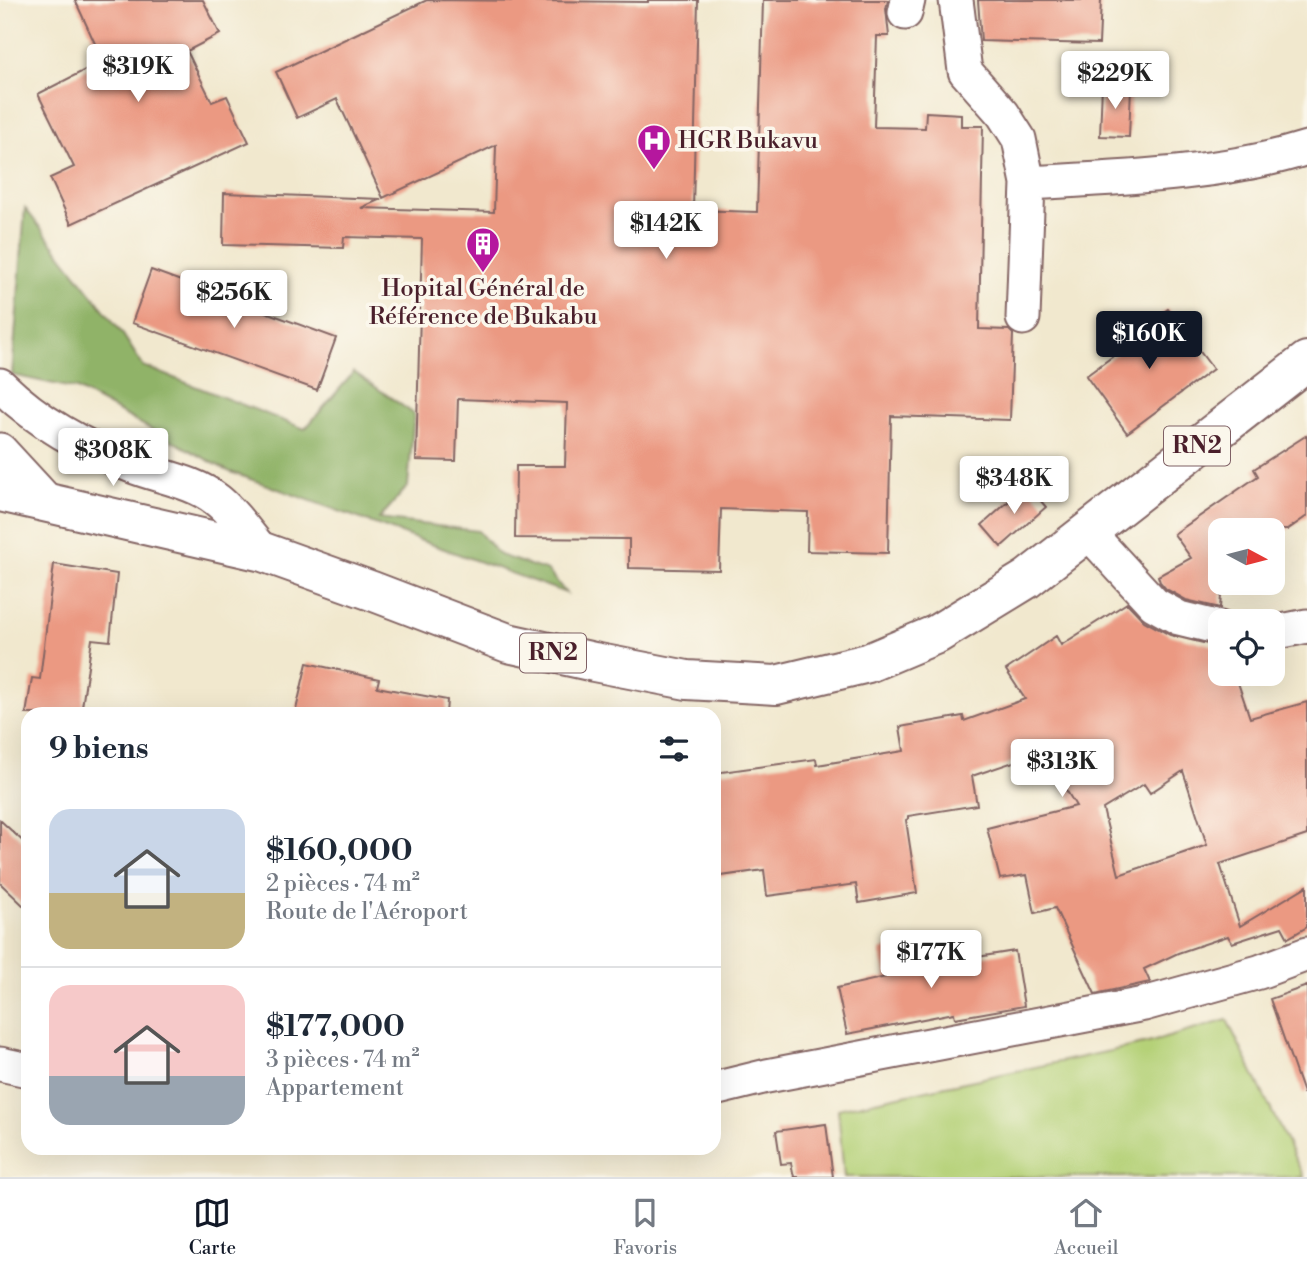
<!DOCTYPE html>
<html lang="fr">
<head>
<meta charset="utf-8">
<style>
  :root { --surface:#fff; --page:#f6f6f7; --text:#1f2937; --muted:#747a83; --line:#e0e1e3; --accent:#111827 }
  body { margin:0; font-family:"Libre Bodoni",serif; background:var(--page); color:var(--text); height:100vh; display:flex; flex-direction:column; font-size:26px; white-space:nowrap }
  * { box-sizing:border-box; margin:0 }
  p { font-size:23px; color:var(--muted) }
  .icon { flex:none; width:38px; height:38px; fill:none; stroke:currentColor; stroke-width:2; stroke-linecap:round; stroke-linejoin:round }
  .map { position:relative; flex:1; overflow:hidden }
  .side { position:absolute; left:21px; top:707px; width:700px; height:448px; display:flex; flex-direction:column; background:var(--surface); border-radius:21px; box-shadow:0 7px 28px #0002 }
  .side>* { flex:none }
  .needle { width:46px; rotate:97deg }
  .buttons { position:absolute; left:1208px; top:518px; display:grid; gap:14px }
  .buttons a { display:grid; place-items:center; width:77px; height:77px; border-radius:14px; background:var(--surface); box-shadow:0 7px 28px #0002; font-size:35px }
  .price { position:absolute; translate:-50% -60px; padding:0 16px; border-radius:7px; background:#fff; color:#222; font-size:23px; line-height:46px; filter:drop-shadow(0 2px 4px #0008) }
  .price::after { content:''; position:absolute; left:50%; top:42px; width:21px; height:16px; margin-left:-10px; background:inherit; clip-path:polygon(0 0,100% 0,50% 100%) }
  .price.active { background:var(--accent); color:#fff }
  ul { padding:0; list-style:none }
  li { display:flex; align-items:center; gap:21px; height:175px; padding:0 28px }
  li+li { border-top:2px solid var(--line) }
  li span { display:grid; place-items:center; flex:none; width:196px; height:140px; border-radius:21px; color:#555 }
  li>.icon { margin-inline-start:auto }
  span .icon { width:84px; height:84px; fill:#fffc; stroke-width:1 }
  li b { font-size:30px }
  h2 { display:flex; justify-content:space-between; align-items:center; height:84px; padding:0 28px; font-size:30px }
  .menu { display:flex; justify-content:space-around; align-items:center; height:98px; border-top:2px solid var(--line); background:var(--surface); font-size:19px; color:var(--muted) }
  .menu a { display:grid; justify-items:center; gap:4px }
  .menu .active { color:var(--accent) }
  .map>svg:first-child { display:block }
  .green { fill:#b5d178; stroke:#807852; stroke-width:2 }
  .forest { fill:#90b368; stroke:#6d694a; stroke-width:2 }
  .building { fill:#eb9982; fill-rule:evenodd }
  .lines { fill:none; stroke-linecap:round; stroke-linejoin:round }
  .minor-casing { stroke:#846564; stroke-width:37 }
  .highway-casing { stroke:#846564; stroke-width:42 }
  .minor { stroke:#fff; stroke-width:33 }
  .highway { stroke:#fff; stroke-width:38 }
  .labels { text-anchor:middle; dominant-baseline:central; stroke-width:7; stroke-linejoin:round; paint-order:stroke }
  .shield { fill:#fbf7ec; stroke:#7f6065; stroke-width:2 }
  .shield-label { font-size:23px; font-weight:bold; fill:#4a1f2b }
  .poi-label { font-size:24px; fill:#4a1f2b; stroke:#fbf7ec; text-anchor:start }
</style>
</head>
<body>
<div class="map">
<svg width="1307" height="1177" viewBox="0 0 1307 1177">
  <rect width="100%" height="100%" fill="#fbf7ec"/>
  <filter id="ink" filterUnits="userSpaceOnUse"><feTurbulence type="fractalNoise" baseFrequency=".0143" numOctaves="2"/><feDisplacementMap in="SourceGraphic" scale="14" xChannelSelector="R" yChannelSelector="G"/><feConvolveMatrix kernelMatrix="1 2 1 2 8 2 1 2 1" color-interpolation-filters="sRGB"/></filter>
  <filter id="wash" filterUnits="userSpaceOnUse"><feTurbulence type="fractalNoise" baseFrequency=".00686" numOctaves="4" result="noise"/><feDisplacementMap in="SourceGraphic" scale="28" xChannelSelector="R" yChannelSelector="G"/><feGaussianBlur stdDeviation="1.57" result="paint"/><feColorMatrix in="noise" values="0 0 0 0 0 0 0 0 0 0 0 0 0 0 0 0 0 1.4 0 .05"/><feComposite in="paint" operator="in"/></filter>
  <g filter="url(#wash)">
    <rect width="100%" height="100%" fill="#f1e8ce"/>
    <path class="green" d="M 1227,1020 L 1304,1177 L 844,1177 L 838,1109 L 1148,1043 Z"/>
    <path class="forest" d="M 25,208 L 122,333 L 143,366 L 305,429 L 354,372 L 414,414 L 408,486 L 379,519 L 478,531 L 499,555 L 548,571 L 566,593 L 228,471 L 77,389 L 12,375 Z"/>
    <g id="blocks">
      <path class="building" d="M 75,0 L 203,0 L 220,34 L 187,51 L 212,102 L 227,96 L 249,142 L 71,224 L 50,178 L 74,167 L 38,94 L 103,61 Z
        M 427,0 L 648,2 L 648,0 L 698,0 L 693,210 L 757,212 L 763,0 L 888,0 L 886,9 L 889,36 L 877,36 L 874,127 L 925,128 L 926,112 L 961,114 L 961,126 L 983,126 L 979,329 L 1009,330 L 1013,334 L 1010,420 L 891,416 L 888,553 L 807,551 L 808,512 L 721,509 L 719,570 L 629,568 L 629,539 L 515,538 L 516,466 L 565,466 L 567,403 L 458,399 L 456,461 L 416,460 L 422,239 L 344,237 L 343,248 L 223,245 L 224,193 L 381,199 L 361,208 L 494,212 L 496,145 L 383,198 L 337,99 L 297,118 L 276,72 Z
        M 978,0 L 1101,0 L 1099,44 L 981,41 Z
        M 1102,85 L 1131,87 L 1129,137 L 1100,136 Z
        M 151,270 L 336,338 L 317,390 L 132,323 Z
        M 1168,309 L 1213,369 L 1127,433 L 1086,376 L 1131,343 L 1128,339 Z
        M 1307,435 L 1307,516 L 1287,530 L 1220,530 L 1220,583 L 1222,583 L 1220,608 L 1186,600 L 1166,589 L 1160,582 L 1158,576 L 1191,558 L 1174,534 L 1258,476 L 1254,469 Z
        M 1027,485 L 1046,507 L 1001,547 L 982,525 Z
        M 54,564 L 117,574 L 110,641 L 92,639 L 81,714 L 26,714 L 32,678 L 40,679 Z
        M 1127,603 L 1144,621 L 1170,635 L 1220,647 L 1220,674 L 1235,674 L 1250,718 L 1307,702 L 1307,835 L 1220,864 L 1240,926 L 1307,886 L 1307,927 L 1288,938 L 1282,927 L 1232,943 L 1228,936 L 1178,953 L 1144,969 L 1150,982 L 1095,994 L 1055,908 L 1035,913 L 1027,875 L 1000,879 L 987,828 L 1076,806 L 1043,752 L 972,776 L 977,805 L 908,816 L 908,819 L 906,820 L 917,893 L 859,903 L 856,884 L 767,896 L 764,870 L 714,877 L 714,773 L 816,759 L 817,765 L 904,751 L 900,727 L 963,716 L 964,721 L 1025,699 L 1006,670 L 1056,636 L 1061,645 ZM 1183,771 L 1207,845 L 1119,875 L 1103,809 L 1144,784 L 1150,793 Z
        M 307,663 L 379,679 L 377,687 L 447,700 L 446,714 L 295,714 Z
        M 0,820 L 28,846 L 28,910 L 0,883 Z
        M 910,943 L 915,967 L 1015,951 L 1024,1006 L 955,1018 L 954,1013 L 847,1034 L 837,988 L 886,977 L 880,950 Z
        M 1307,986 L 1307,1092 L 1303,1093 L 1270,999 Z
        M 826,1124 L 833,1177 L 794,1177 L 791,1163 L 781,1164 L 776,1131 Z"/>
    </g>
  </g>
  <g filter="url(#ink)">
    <use href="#blocks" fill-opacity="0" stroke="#846564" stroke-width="2"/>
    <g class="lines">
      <g class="minor-casing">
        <path id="minor" d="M 956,0 L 965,71 L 1003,114 L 1019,139 L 1028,183
          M 905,13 L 908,0
          M 1023,318 L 1028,183 C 1117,178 1222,175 1307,148
          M 0,385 C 39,423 82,446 132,466 C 160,477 193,481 217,500 C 234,513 248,535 263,552
          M 0,450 L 48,502
          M 1087,531 L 1154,604 L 1179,618 L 1220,628
          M 1272,633 L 1307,626
          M 0,1064 L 28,1070
          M 714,1089 L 767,1076 L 1144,1004 L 1259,972 L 1307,954"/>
      </g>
      <g class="highway-casing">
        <path id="highway" d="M 0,492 L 263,552 L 372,591 L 508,643 L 594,662 L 687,680 L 776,685 L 868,663 L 937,634 L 1027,579 L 1307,361"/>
      </g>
      <use href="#minor" class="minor"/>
      <use href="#highway" class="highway"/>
    </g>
  </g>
  <defs>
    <g id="hospital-pin" transform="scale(1.75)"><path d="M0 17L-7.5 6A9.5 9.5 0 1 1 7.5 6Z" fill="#b5179e" stroke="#fbf7ec"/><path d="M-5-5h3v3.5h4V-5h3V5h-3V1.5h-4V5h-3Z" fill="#fff"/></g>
    <g id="building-pin" transform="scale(1.75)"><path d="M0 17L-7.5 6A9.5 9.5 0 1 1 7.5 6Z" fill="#b5179e" stroke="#fbf7ec"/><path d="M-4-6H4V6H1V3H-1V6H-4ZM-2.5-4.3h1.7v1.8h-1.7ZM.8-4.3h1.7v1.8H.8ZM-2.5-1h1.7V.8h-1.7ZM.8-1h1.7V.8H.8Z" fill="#fff"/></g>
  </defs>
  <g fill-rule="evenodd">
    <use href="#hospital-pin" x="654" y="141"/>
    <use href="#building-pin" x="483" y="244"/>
  </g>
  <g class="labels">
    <g class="shield">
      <rect x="1164" y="426.5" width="66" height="39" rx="5"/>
      <rect x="520" y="633.5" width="66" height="39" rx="5"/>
    </g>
    <g class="shield-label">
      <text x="1197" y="446">RN2</text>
      <text x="553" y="653">RN2</text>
    </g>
    <g class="poi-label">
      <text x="678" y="141">HGR Bukavu</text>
      <text x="483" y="289" text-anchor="middle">Hopital Général de<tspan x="483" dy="28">Référence de Bukabu</tspan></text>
    </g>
  </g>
</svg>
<div class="buttons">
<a><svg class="needle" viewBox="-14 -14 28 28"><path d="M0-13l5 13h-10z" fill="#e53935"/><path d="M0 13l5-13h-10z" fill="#747a83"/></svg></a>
<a><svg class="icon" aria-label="locate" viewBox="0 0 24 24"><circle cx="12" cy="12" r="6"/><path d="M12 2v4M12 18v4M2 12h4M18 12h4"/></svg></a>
</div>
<b class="price" style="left:138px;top:104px">$319K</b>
<b class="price" style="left:1115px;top:111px">$229K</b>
<b class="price" style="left:666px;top:261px">$142K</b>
<b class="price" style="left:234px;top:330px">$256K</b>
<b class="price active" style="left:1149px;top:371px">$160K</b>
<b class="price" style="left:113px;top:488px">$308K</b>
<b class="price" style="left:1014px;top:516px">$348K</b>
<b class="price" style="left:1062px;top:799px">$313K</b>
<b class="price" style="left:931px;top:990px">$177K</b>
<section class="side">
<h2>9 biens<svg class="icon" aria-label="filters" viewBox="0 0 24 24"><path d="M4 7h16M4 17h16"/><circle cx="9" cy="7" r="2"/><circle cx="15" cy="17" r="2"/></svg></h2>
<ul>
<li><span style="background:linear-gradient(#c9d6e8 60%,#c2b280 0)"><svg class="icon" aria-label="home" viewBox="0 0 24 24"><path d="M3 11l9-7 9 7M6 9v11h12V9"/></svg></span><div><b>$160,000</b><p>2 pièces · 74 m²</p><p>Route de l'Aéroport</p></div></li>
<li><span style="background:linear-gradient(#f6c9c9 65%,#9aa5b1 0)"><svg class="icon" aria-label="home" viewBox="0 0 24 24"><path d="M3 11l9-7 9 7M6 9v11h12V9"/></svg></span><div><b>$177,000</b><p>3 pièces · 74 m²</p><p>Appartement</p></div></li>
</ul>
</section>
</div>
<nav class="menu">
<a class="active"><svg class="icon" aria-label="map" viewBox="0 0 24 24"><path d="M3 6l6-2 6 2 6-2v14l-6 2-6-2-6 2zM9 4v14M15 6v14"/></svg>Carte</a>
<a><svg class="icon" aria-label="saved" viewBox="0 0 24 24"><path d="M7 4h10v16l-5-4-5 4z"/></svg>Favoris</a>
<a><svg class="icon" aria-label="home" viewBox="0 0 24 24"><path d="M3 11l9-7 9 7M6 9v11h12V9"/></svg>Accueil</a>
</nav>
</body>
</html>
